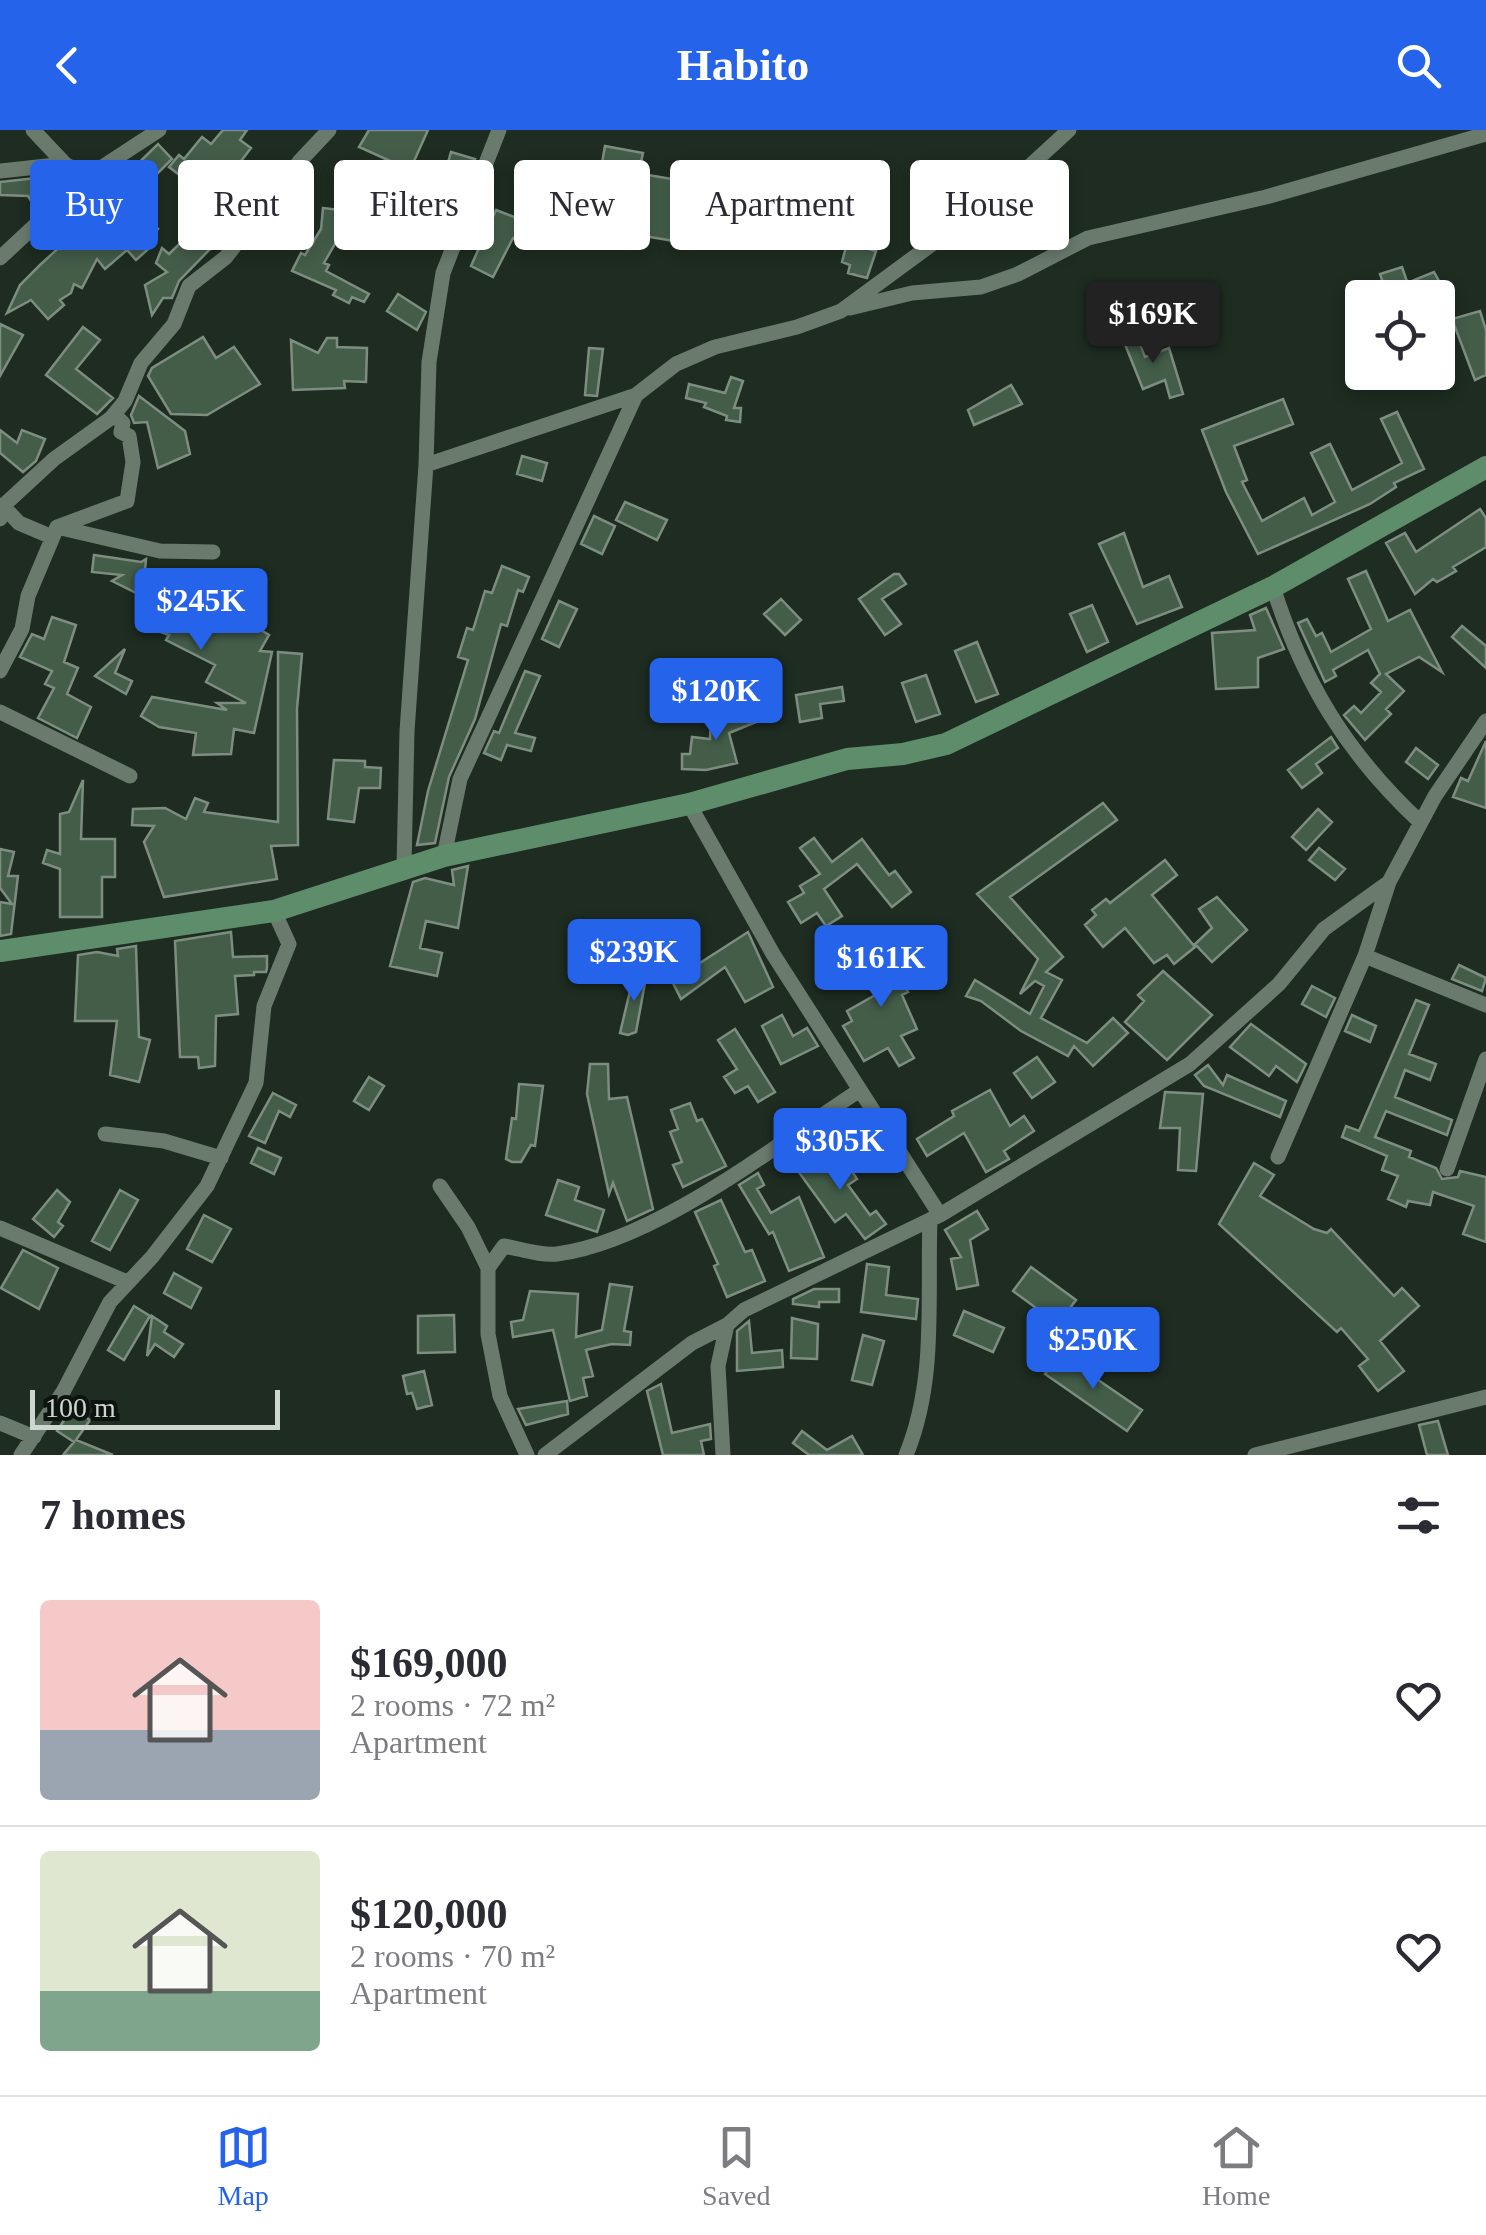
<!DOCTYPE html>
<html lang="en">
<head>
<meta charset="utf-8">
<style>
  :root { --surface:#fff; --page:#f7f7f7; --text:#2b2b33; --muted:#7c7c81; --line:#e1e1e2; --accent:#2563eb }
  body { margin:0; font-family:"Times New Roman",serif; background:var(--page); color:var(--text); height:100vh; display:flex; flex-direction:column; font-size:38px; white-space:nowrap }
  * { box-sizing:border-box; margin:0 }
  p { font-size:32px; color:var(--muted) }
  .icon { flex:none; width:55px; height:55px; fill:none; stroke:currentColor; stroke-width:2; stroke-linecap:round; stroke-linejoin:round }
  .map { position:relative; height:1325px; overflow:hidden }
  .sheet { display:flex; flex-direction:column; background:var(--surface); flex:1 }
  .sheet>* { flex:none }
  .guide { position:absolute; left:30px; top:30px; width:1428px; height:90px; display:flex; gap:20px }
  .controls { position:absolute; left:1345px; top:150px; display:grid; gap:20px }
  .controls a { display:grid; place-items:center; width:110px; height:110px; border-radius:10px; background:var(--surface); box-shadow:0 5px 15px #0003; font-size:50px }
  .scale { position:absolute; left:30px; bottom:25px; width:250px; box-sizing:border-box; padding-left:10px; border:5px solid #cdd6cf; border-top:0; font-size:28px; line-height:35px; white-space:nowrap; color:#cdd6cf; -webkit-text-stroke:8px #0d130e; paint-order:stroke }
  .price { position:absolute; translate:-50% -85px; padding:0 22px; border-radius:10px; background:var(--accent); color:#fff; font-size:32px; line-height:65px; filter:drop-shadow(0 2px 5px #0008) }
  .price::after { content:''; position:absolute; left:50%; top:60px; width:30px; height:22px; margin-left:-15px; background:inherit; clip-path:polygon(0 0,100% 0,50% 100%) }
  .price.selected { background:#222; color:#fff }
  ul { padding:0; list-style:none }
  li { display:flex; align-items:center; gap:30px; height:250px; padding:0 40px }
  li+li { border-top:2px solid var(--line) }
  li span { display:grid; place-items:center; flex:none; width:280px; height:200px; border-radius:10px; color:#555 }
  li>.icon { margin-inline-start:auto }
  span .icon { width:120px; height:120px; fill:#fffc; stroke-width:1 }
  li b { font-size:42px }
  h2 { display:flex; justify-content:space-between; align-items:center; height:120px; padding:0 40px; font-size:42px }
  .pill { padding:0 35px; border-radius:10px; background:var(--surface); box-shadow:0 5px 15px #0003; font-size:35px; line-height:90px }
  .pill.selected { background:var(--accent); color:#fff }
  header { display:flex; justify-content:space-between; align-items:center; height:130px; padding:0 40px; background:var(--accent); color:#fff; font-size:45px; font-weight:600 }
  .dock { display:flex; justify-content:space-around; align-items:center; height:140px; border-top:2px solid var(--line); background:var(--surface); font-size:28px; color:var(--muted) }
  .dock a { display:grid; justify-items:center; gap:5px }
  .dock .selected { color:var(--accent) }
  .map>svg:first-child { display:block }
  .building { fill:#435d49; stroke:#7d8e81; stroke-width:2.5 }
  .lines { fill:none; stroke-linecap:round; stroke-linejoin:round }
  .minor { stroke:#6a7b6e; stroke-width:15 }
  .secondary { stroke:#5e8d6c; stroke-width:22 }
</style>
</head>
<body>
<header><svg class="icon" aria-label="back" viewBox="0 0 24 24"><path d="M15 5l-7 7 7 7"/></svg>Habito<svg class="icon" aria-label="search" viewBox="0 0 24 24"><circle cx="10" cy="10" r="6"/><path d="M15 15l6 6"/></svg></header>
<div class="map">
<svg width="1486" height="1325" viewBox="0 0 1486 1325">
  <rect width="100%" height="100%" fill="#1e2c21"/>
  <path class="building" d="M 223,0 L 247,0 L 240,10 L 251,18 L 238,35 L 242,38 L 228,54 L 253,74 L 239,92 L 233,87 L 221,100 L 210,113 L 213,116 L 179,151 L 172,168 L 163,168 L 152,185 L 145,155 L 167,142 L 156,133 L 162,118 L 169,124 L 194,100 L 197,103 L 221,77 L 169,37 L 179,25 L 184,29 L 202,7 L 211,14 Z
    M 369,0 L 428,0 L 410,40 L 359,17 Z
    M 158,14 L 172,29 L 133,68 L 118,53 Z
    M 605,16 L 643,23 L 639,41 L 602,33 Z
    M 451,22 L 475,29 L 468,49 L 445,43 Z
    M 642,44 L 702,54 L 692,114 L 632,104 Z
    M 45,47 L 54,62 L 35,77 L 28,66 L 0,65 L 0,52 Z
    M 118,76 L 138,98 L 149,89 L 158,99 L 149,107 L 155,113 L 136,130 L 127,120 L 105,139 L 97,129 L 82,158 L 74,154 L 71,163 L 60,170 L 64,175 L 48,189 L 31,170 L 7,183 L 20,155 L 41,134 L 76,102 L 83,111 L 76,85 L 92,98 Z
    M 323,78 L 340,80 L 336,112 L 324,133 L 329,135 L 326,141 L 369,164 L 364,172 L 352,167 L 349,173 L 333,165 L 336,160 L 292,141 L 301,123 L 305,125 L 321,99 Z
    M 496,80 L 530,93 L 523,112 L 513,108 L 493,147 L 471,136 Z
    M 847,113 L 876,121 L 867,148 L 848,143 L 850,135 L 842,132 Z
    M 1402,137 L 1411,163 L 1388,168 L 1380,144 Z
    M 1434,142 L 1444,160 L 1439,163 L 1441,168 L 1425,168 L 1414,150 Z
    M 398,164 L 426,182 L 417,200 L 387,181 Z
    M 1480,181 L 1486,200 L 1486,245 L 1475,250 L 1452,189 Z
    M 0,194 L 23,205 L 0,246 Z
    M 83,197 L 100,210 L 76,239 L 113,268 L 97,284 L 46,245 Z
    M 1135,201 L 1145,227 L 1169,218 L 1183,264 L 1170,268 L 1165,250 L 1143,259 L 1122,207 Z
    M 203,207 L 216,228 L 234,217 L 260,254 L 207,285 L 171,284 L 148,246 L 152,238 Z
    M 327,208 L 337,208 L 337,217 L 367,218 L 366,252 L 344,251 L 345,258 L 293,260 L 291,210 L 318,223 Z
    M 589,218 L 603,219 L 597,266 L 585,265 Z
    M 731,247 L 743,251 L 734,278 L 741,278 L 740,292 L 726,290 L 727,286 L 704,277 L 706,273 L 686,268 L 689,254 L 725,263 Z
    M 1011,255 L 1022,274 L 974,295 L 968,280 Z
    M 139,266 L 185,301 L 190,324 L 158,338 L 147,292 L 134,293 L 131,285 Z
    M 1283,269 L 1293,294 L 1234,316 L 1247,350 L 1242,352 L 1262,391 L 1304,368 L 1312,385 L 1335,372 L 1311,323 L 1330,314 L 1352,360 L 1402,333 L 1381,289 L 1397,282 L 1424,339 L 1394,353 L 1396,357 L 1370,374 L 1258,424 L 1226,362 L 1202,300 Z
    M 0,300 L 17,313 L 22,300 L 45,309 L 36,331 L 23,342 L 0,323 Z
    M 522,326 L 547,333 L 542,351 L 517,344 Z
    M 625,372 L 667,390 L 657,410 L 616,390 Z
    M 1480,379 L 1486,388 L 1486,417 L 1453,437 L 1456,441 L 1437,452 L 1433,449 L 1415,464 L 1386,413 L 1405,403 L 1416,422 Z
    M 594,386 L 615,396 L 602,424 L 581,414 Z
    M 1124,403 L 1143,457 L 1169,446 L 1182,477 L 1137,494 L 1099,414 Z
    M 94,425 L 141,432 L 146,429 L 145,440 L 176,449 L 178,442 L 200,448 L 204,442 L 219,452 L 211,464 L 215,467 L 212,471 L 269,505 L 260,521 L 272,522 L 254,603 L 234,599 L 231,624 L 193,625 L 196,603 L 159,597 L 141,586 L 152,567 L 227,580 L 217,573 L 246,573 L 206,552 L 215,535 L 166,510 L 169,505 L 155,500 L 162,481 L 158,481 L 160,475 L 112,451 L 122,445 L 92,442 Z
    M 502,436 L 529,447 L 523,462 L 518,460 L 507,496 L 501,494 L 475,589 L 449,647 L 435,713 L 417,715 L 428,661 L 468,530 L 458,527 L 467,498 L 473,500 L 485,461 L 492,463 Z
    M 1366,441 L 1388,491 L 1410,480 L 1442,542 L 1419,527 L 1386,544 L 1404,561 L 1386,579 L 1391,584 L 1365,610 L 1344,585 L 1354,576 L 1361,583 L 1381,562 L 1371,553 L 1380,544 L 1368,520 L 1333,540 L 1336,546 L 1325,552 L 1298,493 L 1307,489 L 1316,506 L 1322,503 L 1331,522 L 1371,499 L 1348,449 Z
    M 894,444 L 899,444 L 906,454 L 882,469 L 901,494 L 885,505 L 859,469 Z
    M 781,469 L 801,490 L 785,505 L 764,484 Z
    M 559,471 L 577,479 L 559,517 L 542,509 Z
    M 1092,475 L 1108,512 L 1087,522 L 1070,484 Z
    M 1266,478 L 1284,519 L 1258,528 L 1258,557 L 1216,559 L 1212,503 L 1255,500 L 1250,485 Z
    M 52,487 L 76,495 L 64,532 L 78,538 L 67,564 L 91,577 L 77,608 L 38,588 L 54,558 L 45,554 L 52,541 L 20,527 L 32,504 L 44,509 Z
    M 1462,496 L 1486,516 L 1486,538 L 1452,507 Z
    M 977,512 L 998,564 L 976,572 L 955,521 Z
    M 125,519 L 115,543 L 132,551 L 126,564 L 95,546 Z
    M 278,522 L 302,524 L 297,579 L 298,715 L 271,716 L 277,749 L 164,767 L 144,712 L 154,696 L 132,695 L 133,679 L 165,678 L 186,689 L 195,668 L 208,673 L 204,682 L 278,692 Z
    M 525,541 L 540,546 L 515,603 L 535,608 L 531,621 L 507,615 L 501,630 L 484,623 L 494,601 L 499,603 Z
    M 926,545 L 940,584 L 916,592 L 902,553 Z
    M 842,557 L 844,571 L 820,574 L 822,588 L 800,592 L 796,565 Z
    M 751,580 L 756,592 L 729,603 L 737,633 L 706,640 L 682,639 L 682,624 L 690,624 L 692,607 L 710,609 L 711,582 L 724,582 L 723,591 Z
    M 1331,607 L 1338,618 L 1316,634 L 1322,643 L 1302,658 L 1288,640 Z
    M 1486,611 L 1486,678 L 1453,667 L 1461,648 L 1468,651 Z
    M 1416,618 L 1438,635 L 1428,649 L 1406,632 Z
    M 334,630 L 365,631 L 365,637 L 381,638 L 380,658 L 359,658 L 354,692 L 328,689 Z
    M 83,650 L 81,709 L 115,709 L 115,747 L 102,747 L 102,787 L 60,787 L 60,739 L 43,733 L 47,720 L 60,724 L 60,684 L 69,682 Z
    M 1103,673 L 1117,690 L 1010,767 L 1063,827 L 1046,842 L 1062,850 L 1041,888 L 1087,913 L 1113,888 L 1128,903 L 1093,936 L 1074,916 L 1068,926 L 1021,901 L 981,871 L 966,866 L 975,850 L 1030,884 L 1044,856 L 1035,851 L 1020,864 L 1038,829 L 977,764 Z
    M 1318,679 L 1332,692 L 1306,720 L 1292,707 Z
    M 814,708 L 832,732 L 862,709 L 889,745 L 895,741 L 911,762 L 892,777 L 857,734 L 824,759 L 842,786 L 826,796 L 817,783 L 801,793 L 788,772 L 804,763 L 800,756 L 820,744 L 800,718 Z
    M 1319,718 L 1345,739 L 1335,750 L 1309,730 Z
    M 0,719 L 14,722 L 8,746 L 18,746 L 11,804 L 0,806 L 0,772 L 12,774 L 0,758 Z
    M 1165,730 L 1177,745 L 1152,765 L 1195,817 L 1174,834 L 1167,825 L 1154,833 L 1125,798 L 1103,817 L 1085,795 L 1096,785 L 1092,780 L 1106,769 L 1110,773 Z
    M 468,736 L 458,798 L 426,791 L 420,818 L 442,823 L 437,846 L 390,836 L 413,752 L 425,748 L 454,755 L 452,740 Z
    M 1217,767 L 1247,800 L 1212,832 L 1195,814 L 1212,798 L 1199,779 Z
    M 231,802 L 233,827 L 267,826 L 267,838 L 266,842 L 254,842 L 254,845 L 235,846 L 238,884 L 216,886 L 215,936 L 199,938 L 198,927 L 180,927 L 175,811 Z
    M 748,802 L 773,857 L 745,872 L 725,837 L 681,869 L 672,851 Z
    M 878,810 L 908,862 L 902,865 L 917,899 L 901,906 L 914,928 L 899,936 L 888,918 L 864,931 L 843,896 L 852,891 L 847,881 L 877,864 L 854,823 Z
    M 136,816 L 139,907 L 150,910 L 139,952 L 110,945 L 117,891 L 75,891 L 78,825 L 97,822 L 118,826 L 117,819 Z
    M 1459,835 L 1486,848 L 1482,861 L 1452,849 Z
    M 635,840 L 647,842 L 636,902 L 628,905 L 620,903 Z
    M 1163,841 L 1212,885 L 1167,930 L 1125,892 L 1144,871 L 1138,865 Z
    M 1312,856 L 1335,868 L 1326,887 L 1302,874 Z
    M 1416,870 L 1429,875 L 1409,924 L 1436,934 L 1430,950 L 1405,940 L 1395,967 L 1452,990 L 1447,1005 L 1386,981 L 1375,1007 L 1411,1021 L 1409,1027 L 1436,1038 L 1442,1049 L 1458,1047 L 1460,1041 L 1486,1047 L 1486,1112 L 1463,1104 L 1474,1076 L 1433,1062 L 1430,1075 L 1408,1071 L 1406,1077 L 1388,1069 L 1398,1046 L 1382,1040 L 1387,1026 L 1342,1007 L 1346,996 L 1359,1001 Z
    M 782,885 L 793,906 L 807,898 L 818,916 L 781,934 L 762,896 Z
    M 1352,885 L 1376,896 L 1370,912 L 1345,901 Z
    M 1251,894 L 1306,934 L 1297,952 L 1276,936 L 1269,946 L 1230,917 Z
    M 735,899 L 775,962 L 758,972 L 748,956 L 735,963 L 724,947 L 737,939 L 718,910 Z
    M 1037,927 L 1055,952 L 1032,968 L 1014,943 Z
    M 590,934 L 608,934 L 609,969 L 627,967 L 653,1079 L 627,1091 L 613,1053 L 609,1064 L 587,964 Z
    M 1208,935 L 1223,955 L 1227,945 L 1286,971 L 1280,987 L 1204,956 L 1195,945 Z
    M 369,947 L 384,956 L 369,980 L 354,971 Z
    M 519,954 L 543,956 L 535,1016 L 531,1015 L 521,1032 L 512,1032 L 506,1029 L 512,988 L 516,989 Z
    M 990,960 L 1010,996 L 1024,986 L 1034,1001 L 1004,1021 L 1009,1029 L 986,1042 L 964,1003 L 927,1026 L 917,1009 L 954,986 L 952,981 Z
    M 1165,962 L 1203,964 L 1196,1041 L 1178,1040 L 1180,998 L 1160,998 Z
    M 273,963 L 296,975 L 290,987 L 279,981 L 265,1013 L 249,1006 Z
    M 690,973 L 697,991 L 702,989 L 726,1036 L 683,1057 L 673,1035 L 682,1032 L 670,1002 L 678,999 L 671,980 Z
    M 258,1018 L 281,1028 L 274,1044 L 251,1033 Z
    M 838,1020 L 857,1049 L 848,1055 L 870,1085 L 876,1081 L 886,1094 L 865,1109 L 846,1084 L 835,1092 L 798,1041 Z
    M 1254,1033 L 1274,1045 L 1260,1066 L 1314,1099 L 1327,1103 L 1331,1099 L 1394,1166 L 1402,1158 L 1419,1176 L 1380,1211 L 1404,1241 L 1378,1261 L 1359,1236 L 1368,1229 L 1341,1198 L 1337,1202 L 1219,1094 Z
    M 758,1043 L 764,1055 L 757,1059 L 771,1083 L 799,1067 L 824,1127 L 789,1141 L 773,1102 L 769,1104 L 739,1055 Z
    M 558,1050 L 579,1057 L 575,1070 L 604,1080 L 597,1102 L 546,1085 Z
    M 57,1060 L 70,1072 L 58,1092 L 63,1096 L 54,1107 L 33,1089 Z
    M 120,1060 L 138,1070 L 110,1120 L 92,1111 Z
    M 721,1070 L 745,1122 L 752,1120 L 765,1151 L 727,1167 L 714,1136 L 718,1134 L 695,1082 Z
    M 977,1081 L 988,1099 L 970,1110 L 978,1155 L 957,1159 L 951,1129 L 961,1127 L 945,1100 Z
    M 204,1085 L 231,1099 L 212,1132 L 187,1119 Z
    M 23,1120 L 58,1138 L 39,1179 L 1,1158 Z
    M 867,1134 L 889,1137 L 886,1165 L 918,1169 L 916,1189 L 861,1182 Z
    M 1031,1137 L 1076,1170 L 1058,1194 L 1013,1161 Z
    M 174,1143 L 201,1158 L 191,1178 L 164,1163 Z
    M 610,1154 L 632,1157 L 624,1201 L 631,1202 L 630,1215 L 612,1214 L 586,1220 L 593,1246 L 583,1248 L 587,1266 L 570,1271 L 553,1200 L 513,1207 L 511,1192 L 523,1190 L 530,1161 L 578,1164 L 576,1207 L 602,1200 Z
    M 814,1159 L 839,1159 L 839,1172 L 819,1172 L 819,1177 L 793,1174 L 793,1169 Z
    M 134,1176 L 150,1186 L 124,1230 L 108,1220 Z
    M 964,1181 L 1004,1198 L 993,1222 L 954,1205 Z
    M 454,1185 L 455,1222 L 418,1223 L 418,1186 Z
    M 152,1186 L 167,1196 L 164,1202 L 183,1214 L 174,1227 L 155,1214 L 147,1226 Z
    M 792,1188 L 818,1194 L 817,1229 L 791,1228 Z
    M 749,1191 L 752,1223 L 782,1220 L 783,1237 L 737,1241 L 737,1201 Z
    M 863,1205 L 884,1211 L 872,1255 L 852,1250 Z
    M 1059,1223 L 1142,1280 L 1127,1301 L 1045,1244 Z
    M 424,1241 L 432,1275 L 417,1279 L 412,1263 L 407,1264 L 403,1246 Z
    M 661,1254 L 672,1303 L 710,1294 L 711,1309 L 701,1311 L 704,1325 L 663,1325 L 647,1261 Z
    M 567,1271 L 568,1284 L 526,1295 L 518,1279 Z
    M 72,1278 L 90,1290 L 76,1310 L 113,1325 L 63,1325 L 74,1312 L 57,1301 Z
    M 1438,1291 L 1448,1325 L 1427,1325 L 1419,1295 Z
    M 802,1301 L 827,1320 L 852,1306 L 863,1325 L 809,1325 L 793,1313 Z"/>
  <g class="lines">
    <path class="minor" d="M 33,0 L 65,34 L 87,47
      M 0,41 L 65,34
      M 0,128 L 87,47 L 159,0
      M 850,178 L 912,163 L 981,157 L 1018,144 L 1088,108 L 1266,67 L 1486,4
      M 426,335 L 636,265 L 676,234 L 715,217 L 797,197 L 841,181 L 996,67 L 1069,0
      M 2,375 L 19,393 L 52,407
      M 0,389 L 3,376 L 54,329 L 111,288 L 125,271 L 141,233 L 174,194 L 189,156 L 226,127 L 299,32 L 329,0
      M 61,398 L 160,421 L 213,422
      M 1273,457 C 1303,552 1347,624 1420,692
      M 0,541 L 22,499 L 28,466 L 57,397 L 127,371 L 133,332 L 129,306 L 121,302 L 123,293 L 118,288 L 111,288
      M 0,582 L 130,646
      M 689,674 L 773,824 L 940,1085
      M 444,726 L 460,649 L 636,265
      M 404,736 L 407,601 L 426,335 L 429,232 L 443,143 L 499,0
      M 1365,826 L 1486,875
      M 105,1004 L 164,1011 L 221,1028
      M 1278,1027 L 1365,826 L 1389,752
      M 1447,1039 L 1486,929
      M 440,1056 L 468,1097 L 488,1138 L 488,1204 L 500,1266 L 527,1325
      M 0,1098 L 127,1152
      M 488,1138 L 504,1116 C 521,1119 541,1126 557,1124 C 656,1111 777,1014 860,960
      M 0,1293 L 34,1307
      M 21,1325 L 63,1262 L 110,1172 L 152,1127 L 207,1056 L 256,953 L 264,876 L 289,814 L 274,781
      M 545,1325 L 692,1213 L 727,1195 L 744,1180 L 940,1085 L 1190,934 L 1279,854 L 1324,799 L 1389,752 L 1435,666 L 1486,591
      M 723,1325 L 718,1236 L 727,1195
      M 906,1325 C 937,1250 927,1170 930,1090
      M 1255,1325 L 1486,1267"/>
    <path class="secondary" d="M 0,821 L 274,781 L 444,726 L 689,674 L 847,629 L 903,624 L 946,614 L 1273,457 L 1486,337"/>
  </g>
</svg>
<div class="controls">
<a><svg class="icon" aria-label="locate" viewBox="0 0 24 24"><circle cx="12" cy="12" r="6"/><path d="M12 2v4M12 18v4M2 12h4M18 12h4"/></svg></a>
</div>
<div class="scale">100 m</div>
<b class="price selected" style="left:1153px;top:236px">$169K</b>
<b class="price" style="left:201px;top:523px">$245K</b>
<b class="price" style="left:716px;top:613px">$120K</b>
<b class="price" style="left:634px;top:874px">$239K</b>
<b class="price" style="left:881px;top:880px">$161K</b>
<b class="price" style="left:840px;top:1063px">$305K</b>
<b class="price" style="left:1093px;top:1262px">$250K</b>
<div class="guide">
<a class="pill selected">Buy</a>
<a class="pill">Rent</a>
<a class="pill">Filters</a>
<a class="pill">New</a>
<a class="pill">Apartment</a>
<a class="pill">House</a>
</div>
</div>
<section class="sheet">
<h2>7 homes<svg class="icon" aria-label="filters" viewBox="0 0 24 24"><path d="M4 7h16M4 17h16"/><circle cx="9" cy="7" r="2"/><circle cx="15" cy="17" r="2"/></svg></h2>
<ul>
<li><span style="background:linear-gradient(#f6c9c9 65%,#9aa5b1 0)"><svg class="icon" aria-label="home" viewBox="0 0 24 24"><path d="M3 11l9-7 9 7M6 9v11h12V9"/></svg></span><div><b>$169,000</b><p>2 rooms · 72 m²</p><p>Apartment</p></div><svg class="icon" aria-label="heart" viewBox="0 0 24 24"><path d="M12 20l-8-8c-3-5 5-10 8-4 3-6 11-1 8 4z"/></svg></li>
<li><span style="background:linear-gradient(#dfe7d0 70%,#7fa58c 0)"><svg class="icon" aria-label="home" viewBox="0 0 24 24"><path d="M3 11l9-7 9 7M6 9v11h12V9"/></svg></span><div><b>$120,000</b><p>2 rooms · 70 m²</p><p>Apartment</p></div><svg class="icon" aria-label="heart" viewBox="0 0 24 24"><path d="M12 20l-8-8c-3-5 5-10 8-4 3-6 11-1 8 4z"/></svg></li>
</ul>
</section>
<nav class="dock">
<a class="selected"><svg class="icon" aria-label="map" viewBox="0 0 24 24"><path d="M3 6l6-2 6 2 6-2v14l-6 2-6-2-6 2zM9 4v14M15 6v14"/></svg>Map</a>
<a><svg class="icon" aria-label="saved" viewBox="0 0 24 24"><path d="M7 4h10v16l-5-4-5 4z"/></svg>Saved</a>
<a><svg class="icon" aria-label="home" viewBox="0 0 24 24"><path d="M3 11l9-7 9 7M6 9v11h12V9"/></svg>Home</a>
</nav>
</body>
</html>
